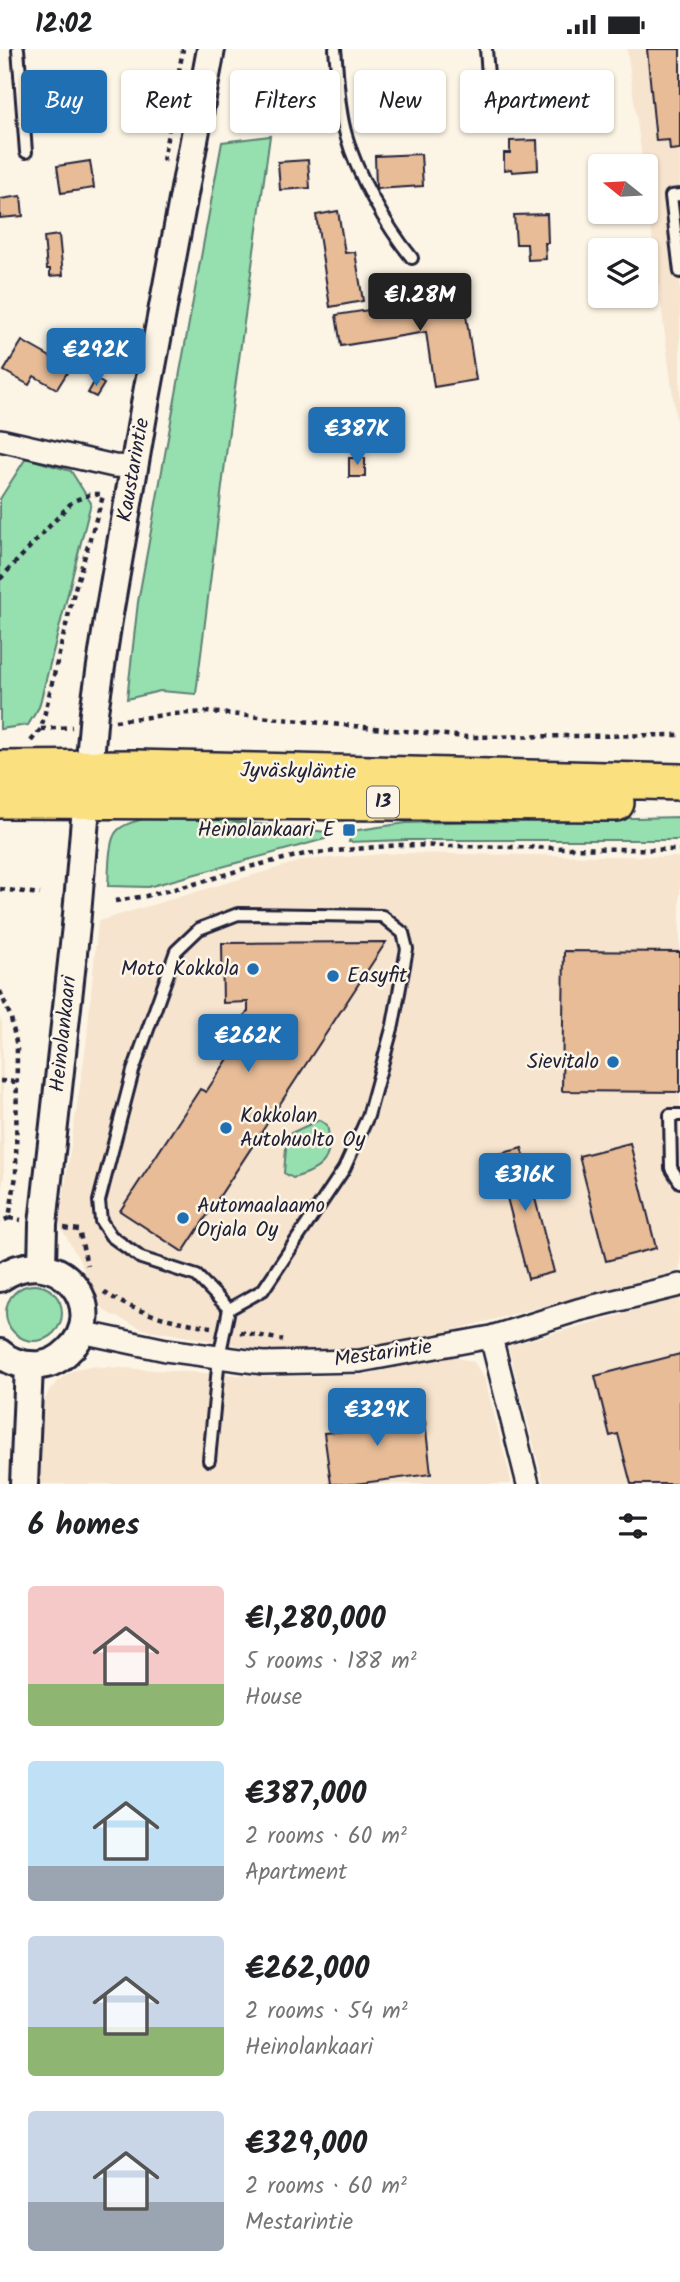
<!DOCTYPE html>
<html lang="en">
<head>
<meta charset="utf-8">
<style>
  :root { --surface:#fff; --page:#f6f6f6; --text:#202124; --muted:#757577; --accent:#1f6fb2 }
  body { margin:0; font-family:Kalam,sans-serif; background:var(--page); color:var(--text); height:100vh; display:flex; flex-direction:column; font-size:26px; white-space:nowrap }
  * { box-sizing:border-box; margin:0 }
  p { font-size:23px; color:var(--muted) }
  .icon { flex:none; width:38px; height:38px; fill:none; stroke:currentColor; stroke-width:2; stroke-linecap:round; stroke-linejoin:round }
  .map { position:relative; height:1435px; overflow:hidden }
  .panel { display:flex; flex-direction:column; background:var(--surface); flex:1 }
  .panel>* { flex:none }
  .hud { position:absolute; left:21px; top:21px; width:639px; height:63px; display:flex; gap:14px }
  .needle { width:46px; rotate:288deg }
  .tools { position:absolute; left:588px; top:105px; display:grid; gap:14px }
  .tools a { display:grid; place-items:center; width:70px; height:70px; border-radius:7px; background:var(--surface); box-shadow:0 2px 5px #0004; font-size:35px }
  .price { position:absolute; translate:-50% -60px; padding:0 16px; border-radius:7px; background:var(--accent); color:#fff; font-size:23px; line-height:46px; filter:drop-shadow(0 2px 4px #0008) }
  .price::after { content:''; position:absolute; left:50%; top:42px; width:21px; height:16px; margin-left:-10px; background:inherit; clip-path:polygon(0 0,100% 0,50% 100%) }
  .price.selected { background:#222; color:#fff }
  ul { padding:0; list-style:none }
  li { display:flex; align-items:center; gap:21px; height:175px; padding:0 28px }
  li span { display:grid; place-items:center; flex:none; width:196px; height:140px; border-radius:7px; color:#555 }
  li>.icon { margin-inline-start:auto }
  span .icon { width:84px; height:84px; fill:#fffc; stroke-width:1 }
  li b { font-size:30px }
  h2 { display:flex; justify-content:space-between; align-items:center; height:84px; padding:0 28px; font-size:30px }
  .pill { padding:0 24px; border-radius:7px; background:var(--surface); box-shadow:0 2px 5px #0004; font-size:24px; line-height:63px }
  .pill.selected { background:var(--accent); color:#fff }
  .status { display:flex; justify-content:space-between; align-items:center; height:49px; padding:0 35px; background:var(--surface); direction:ltr }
  .status svg { height:19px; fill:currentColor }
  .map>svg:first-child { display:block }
  .built { fill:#f6e4ce }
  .green { fill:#96dfae; stroke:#5c8074; stroke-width:2 }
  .building { fill:#e7bc97; stroke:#22223b; stroke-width:2 }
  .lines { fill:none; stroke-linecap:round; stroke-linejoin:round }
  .service-casing { stroke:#22223b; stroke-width:16 }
  .minor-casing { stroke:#22223b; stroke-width:26 }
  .tertiary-casing { stroke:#22223b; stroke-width:32 }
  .trunk-casing { stroke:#22223b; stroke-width:40 }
  .path { stroke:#22223b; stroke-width:4.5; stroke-dasharray:5 5; stroke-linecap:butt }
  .service { stroke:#fcf5e5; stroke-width:10 }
  .minor { stroke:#fcf5e5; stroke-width:21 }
  .tertiary { stroke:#fcf5e5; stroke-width:26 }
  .trunk { stroke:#fbe080; stroke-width:35 }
  .poi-dot { fill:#1f6fb2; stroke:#fcf5e5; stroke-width:2.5 }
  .labels { text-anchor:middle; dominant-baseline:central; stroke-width:5; stroke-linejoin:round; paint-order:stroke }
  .shield { fill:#fcf5e5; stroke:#63616e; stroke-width:2 }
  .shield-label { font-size:19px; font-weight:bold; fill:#22223b }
  .street-label { font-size:21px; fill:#22223b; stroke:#fcf5e5 }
  .poi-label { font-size:21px; fill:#22223b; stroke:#fcf5e5; text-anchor:end }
</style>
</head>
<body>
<div class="status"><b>12:02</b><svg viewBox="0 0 49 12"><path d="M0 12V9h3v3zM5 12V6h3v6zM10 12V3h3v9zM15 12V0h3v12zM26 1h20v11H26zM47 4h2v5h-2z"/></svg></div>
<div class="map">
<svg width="680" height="1435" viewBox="0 0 680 1435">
  <rect width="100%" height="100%" fill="#fcf5e5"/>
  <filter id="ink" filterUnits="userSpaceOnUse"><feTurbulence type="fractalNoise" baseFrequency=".0143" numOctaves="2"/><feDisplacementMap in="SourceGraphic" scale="14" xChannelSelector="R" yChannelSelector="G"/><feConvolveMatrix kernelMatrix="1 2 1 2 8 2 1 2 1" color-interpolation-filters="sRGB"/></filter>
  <g filter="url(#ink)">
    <path class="built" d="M 627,0 L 680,0 L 680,402 L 646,140 L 646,117 L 643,117 Z
      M 398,804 L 680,808 L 680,1221 L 446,1283 L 365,1300 L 282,1304 L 143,1280 L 108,1264 L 95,1252 L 81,1214 L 59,1175 L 86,997 L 98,872 L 304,811 Z
      M 0,969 L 2,973 L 4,1128 L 0,1148 Z
      M 680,1249 L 680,1435 L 544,1435 L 508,1297 Z
      M 451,1307 L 474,1313 L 485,1330 L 512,1435 L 37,1435 L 43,1354 L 50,1340 L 64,1327 L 76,1320 L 90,1317 L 272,1328 L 362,1326 Z"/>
    <path class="green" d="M 270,87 L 229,382 L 196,645 L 160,642 L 127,650 L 138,553 L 222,93 Z
      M 26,409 L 71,422 L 91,454 L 39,658 L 28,676 L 0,680 L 0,450 Z
      M 154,767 L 186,767 L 326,783 L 325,790 L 148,838 L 108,837 C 109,824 108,791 117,782 C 125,773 143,771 154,767 Z
      M 680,768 L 680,791 L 405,791 L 349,793 L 352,782 L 406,774 Z
      M 319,1071 L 327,1076 C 335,1109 323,1121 293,1129 L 284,1124 L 287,1086 Z
      M6 1264a28 28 0 1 1 56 0a28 28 0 1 1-56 0Z"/>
    <path class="building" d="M 647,0 L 680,0 L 680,100 L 670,101 L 669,91 L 656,92 Z
      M 86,49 L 87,64 L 76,65 L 75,50 Z
      M 537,91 L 538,121 L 512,123 L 511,120 L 504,121 L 504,104 L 510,104 L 510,92 Z
      M 421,105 L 423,137 L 376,140 L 375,107 Z
      M 308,111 L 310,139 L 280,141 L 278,113 Z
      M 90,112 L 94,139 L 61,144 L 57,117 Z
      M 21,147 L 23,167 L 0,169 L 0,150 Z
      M 338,162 L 345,204 L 355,203 L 363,252 L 330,258 L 316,166 Z
      M 547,165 L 548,194 L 545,194 L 546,210 L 528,211 L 527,195 L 516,195 L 514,166 Z
      M 59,186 L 63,226 L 50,227 L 50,220 L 47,220 L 44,188 Z
      M 421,241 L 423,253 L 463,247 L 476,331 L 434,338 L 426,283 L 341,297 L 336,266 L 408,255 L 407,243 Z
      M 22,292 L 70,319 L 57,340 L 34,327 L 29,336 L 4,322 Z
      M 96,330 L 104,335 L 96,348 L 88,344 Z
      M 349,409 L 365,409 L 365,428 L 349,428 Z
      M 386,893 L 183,1203 L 120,1162 L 200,1040 L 206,1043 L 249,978 L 241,973 L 248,962 L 248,953 L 223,954 L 222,894 Z
      M 564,902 L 680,903 L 680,1043 L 562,1042 Z
      M 630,1094 L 656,1199 L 606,1212 L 579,1107 Z
      M 522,1099 L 554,1223 L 528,1230 L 496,1106 Z
      M 680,1305 L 680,1435 L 631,1435 L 618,1385 L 610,1387 L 595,1327 Z
      M 402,1356 L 404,1374 L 425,1372 L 431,1425 L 355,1435 L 331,1435 L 324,1384 L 345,1382 L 342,1364 Z"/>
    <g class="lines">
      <g class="service-casing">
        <path id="service" d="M 18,0 L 26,103
          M 335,0 C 338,28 338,59 346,86 C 357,126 386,177 412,209
          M 486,0 L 491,66
          M 680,146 L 671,147 L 680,223
          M 680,1066 L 670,1066 L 671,1119 L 680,1133
          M 209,1411 L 219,1308 L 229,1260 L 263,1241 L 344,1120 L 368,1067 L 393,976 L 407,900 L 403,884 L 382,867 L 238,865 L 199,880 L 176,902 L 133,1022 L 99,1152 L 101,1172 L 111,1187 L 141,1209 L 197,1227 L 229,1260"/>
      </g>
      <g class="minor-casing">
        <path id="minor" d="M 0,391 L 114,417 L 135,418
          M 81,1283 L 166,1301 L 263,1314 L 360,1312 L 491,1288 L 578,1261 L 680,1236
          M 491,1288 L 528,1435"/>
      </g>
      <g class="tertiary-casing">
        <path id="tertiary" d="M 42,1217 L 43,1175 L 76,877 L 94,663 L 108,571 L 145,355 L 211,0
          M 0,1229 C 58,1189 113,1261 68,1302 C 60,1310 51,1315 40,1316 C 25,1317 11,1314 0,1304
          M 24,1435 L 29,1317"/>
      </g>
      <g class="trunk-casing">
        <path id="trunk" d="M 0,720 L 136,719 L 680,733
          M 0,751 L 616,754"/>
      </g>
      <path class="path" d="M 163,112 L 183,0
        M 0,530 L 73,452 L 91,445 L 104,445
        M 115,672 L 173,665 L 208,663 L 467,688 L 680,686
        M 41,680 L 72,678
        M 31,692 L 41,680 L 74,543 L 103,447
        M 0,840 L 40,845
        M 115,852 L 146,847 L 202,833 L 249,818 L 305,805 L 398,796 L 680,801
        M 0,942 L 11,969 L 17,998 L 16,1127 L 9,1169 L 0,1173
        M 0,1032 L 17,1033
        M 9,1169 L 21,1171
        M 64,1179 L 79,1181 L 87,1216
        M 104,1243 C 136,1265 173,1272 211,1278
        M 240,1283 L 283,1291"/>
      <use href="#service" class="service"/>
      <use href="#minor" class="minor"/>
      <use href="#tertiary" class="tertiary"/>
      <use href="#trunk" class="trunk"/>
    </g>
  </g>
  <g class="poi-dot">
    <rect x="342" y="774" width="14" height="14" rx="3.5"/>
    <circle cx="253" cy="920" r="7"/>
    <circle cx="333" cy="927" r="7"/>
    <circle cx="613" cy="1013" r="7"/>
    <circle cx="226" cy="1079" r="7"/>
    <circle cx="183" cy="1169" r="7"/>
  </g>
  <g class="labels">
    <rect class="shield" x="367" y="737.5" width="32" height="31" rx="5"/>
    <g class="shield-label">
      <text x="383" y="753">13</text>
    </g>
    <g class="street-label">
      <text transform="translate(134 421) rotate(-80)">Kaustarintie</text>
      <text transform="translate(298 723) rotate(1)">Jyväskyläntie</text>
      <text transform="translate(64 985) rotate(-84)">Heinolankaari</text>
      <text transform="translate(383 1305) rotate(-8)">Mestarintie</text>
    </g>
    <g class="poi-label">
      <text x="335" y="781">Heinolankaari E</text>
      <text x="239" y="920">Moto Kokkola</text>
      <text x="347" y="927" text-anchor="start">Easyfit</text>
      <text x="599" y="1013">Sievitalo</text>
      <text x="240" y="1067" text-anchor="start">Kokkolan<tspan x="240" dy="24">Autohuolto Oy</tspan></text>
      <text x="197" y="1157" text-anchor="start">Automaalaamo<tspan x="197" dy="24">Orjala Oy</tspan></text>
    </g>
  </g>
</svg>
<div class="tools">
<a><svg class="needle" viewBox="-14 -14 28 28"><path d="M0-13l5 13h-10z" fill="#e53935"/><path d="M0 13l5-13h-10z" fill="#757577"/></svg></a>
<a><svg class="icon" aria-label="layers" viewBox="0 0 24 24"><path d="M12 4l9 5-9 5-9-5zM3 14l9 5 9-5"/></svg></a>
</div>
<b class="price selected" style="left:420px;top:284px">€1.28M</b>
<b class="price" style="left:96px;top:339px">€292K</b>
<b class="price" style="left:357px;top:418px">€387K</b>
<b class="price" style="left:248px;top:1025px">€262K</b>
<b class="price" style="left:525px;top:1164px">€316K</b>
<b class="price" style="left:377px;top:1399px">€329K</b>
<div class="hud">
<a class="pill selected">Buy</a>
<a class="pill">Rent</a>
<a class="pill">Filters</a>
<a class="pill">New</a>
<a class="pill">Apartment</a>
</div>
</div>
<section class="panel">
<h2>6 homes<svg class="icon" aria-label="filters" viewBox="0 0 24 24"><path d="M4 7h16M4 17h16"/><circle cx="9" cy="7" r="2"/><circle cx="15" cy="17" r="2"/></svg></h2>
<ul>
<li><span style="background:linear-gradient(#f6c9c9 70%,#8fb573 0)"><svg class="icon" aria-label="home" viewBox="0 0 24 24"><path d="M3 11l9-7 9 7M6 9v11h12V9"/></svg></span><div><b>€1,280,000</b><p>5 rooms · 188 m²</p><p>House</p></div></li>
<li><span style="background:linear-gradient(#bfe0f5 75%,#9aa5b1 0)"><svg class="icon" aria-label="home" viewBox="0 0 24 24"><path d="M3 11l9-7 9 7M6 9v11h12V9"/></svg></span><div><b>€387,000</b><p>2 rooms · 60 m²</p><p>Apartment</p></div></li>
<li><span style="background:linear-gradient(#c9d6e8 65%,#8fb573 0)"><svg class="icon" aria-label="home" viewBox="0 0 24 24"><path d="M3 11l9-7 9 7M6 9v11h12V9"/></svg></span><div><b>€262,000</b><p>2 rooms · 54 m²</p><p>Heinolankaari</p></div></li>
<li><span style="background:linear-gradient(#c9d6e8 65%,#9aa5b1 0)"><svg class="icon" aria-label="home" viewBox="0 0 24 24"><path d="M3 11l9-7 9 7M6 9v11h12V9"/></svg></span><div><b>€329,000</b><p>2 rooms · 60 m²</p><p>Mestarintie</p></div></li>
</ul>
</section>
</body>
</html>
